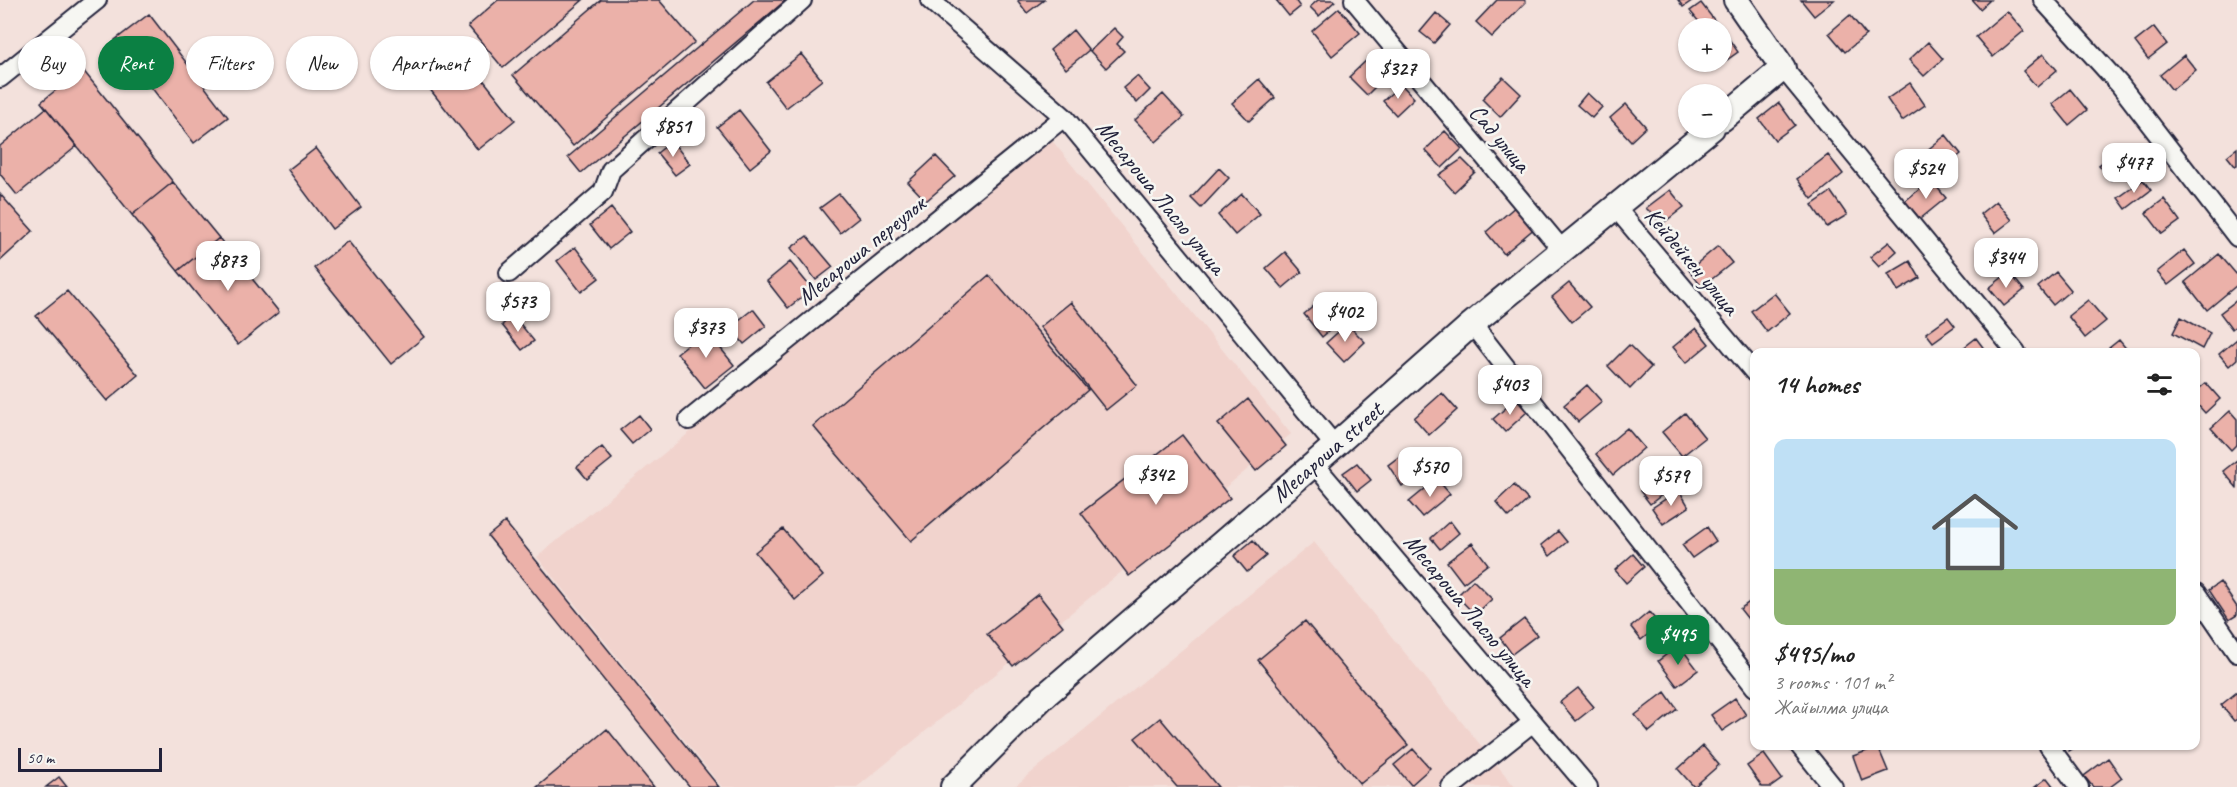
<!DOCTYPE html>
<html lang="en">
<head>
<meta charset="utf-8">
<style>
  :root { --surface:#fff; --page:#f2f2f2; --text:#222; --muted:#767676; --line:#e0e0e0; --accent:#0b8043 }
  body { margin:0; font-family:Caveat,sans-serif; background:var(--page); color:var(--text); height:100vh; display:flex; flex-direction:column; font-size:22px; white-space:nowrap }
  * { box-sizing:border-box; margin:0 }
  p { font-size:20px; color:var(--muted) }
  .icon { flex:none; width:33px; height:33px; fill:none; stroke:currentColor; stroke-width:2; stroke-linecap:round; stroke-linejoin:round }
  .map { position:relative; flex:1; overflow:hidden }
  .details { position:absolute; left:1750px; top:348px; width:450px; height:402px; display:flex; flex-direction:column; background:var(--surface); border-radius:12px; box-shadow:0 2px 4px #0004 }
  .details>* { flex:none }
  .guide { position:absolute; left:18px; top:36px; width:570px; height:54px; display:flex; gap:12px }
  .fabs { position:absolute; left:1678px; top:18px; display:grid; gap:12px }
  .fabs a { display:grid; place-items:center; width:54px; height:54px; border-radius:50%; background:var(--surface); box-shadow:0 2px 4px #0004; font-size:30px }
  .scale { position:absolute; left:18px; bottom:15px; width:144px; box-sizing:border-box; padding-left:6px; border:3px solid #22223b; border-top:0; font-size:16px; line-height:21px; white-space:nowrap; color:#22223b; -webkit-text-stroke:4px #f6f6f2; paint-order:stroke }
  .price { position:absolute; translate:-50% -51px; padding:0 14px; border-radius:12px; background:#fff; color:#222; font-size:20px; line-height:39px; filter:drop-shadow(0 2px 3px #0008) }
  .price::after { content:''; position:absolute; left:50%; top:36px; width:18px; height:14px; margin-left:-9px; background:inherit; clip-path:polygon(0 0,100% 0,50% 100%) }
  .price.selected { background:var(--accent); color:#fff }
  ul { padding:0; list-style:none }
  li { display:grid; align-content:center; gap:12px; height:318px; padding:0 24px }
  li+li { border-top:2px solid var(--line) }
  li span { display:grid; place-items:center; height:186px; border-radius:12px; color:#555 }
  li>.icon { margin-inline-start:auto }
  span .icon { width:108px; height:108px; fill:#fffc; stroke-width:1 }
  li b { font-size:26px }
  h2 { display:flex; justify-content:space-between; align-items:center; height:72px; padding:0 24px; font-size:26px }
  .chip { padding:0 21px; border-radius:27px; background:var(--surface); box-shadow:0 2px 4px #0004; font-size:21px; line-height:54px }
  .chip.selected { background:var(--accent); color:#fff }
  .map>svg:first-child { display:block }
  .built { fill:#f1d3cd }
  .building { fill:#ebb1a9; stroke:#22223b; stroke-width:1.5 }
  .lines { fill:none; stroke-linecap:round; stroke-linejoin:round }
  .street-casing { stroke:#22223b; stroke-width:22 }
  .secondary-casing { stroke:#22223b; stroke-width:28 }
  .street { stroke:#f6f6f2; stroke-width:18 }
  .secondary { stroke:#f6f6f2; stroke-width:24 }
  .labels { text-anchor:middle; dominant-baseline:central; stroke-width:5; stroke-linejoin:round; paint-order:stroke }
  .street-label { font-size:24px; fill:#22223b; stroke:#f6f6f2 }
</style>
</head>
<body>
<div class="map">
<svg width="2237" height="787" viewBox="0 0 2237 787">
  <rect width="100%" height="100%" fill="#f3e1dc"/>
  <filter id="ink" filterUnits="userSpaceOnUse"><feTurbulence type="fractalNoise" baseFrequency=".0167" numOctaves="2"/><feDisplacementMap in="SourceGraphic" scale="12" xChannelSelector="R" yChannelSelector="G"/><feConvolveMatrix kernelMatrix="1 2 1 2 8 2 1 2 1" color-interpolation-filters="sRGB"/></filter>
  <g filter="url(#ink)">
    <path class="built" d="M 1050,138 L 1291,434 L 857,787 L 722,787 L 537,557 Z
      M 1314,542 L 1515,787 L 1014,787 Z"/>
    <path class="building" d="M 498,0 L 583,0 L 503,68 L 468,26 Z
      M 601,0 L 659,0 L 695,42 L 573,146 L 513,75 Z
      M 754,0 L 786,0 L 581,173 L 568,157 Z
      M 1019,0 L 1044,0 L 1027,13 L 1018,1 Z
      M 1276,0 L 1295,0 L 1300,7 L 1289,16 Z
      M 1318,0 L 1333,0 L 1335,1 L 1319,16 L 1310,7 Z
      M 1497,0 L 1524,0 L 1526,2 L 1492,37 L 1476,22 Z
      M 1678,0 L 1693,0 L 1683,7 Z
      M 1801,0 L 1834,0 L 1814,16 Z
      M 1972,0 L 1990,0 L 1980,9 Z
      M 1701,3 L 1718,25 L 1714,28 L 1704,28 L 1690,11 Z
      M 1339,8 L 1360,33 L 1332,56 L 1312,31 Z
      M 2007,11 L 2024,31 L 1993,57 L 1976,37 Z
      M 1436,13 L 1450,25 L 1434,43 L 1420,32 Z
      M 149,14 L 228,117 L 194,143 L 115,40 Z
      M 1850,15 L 1866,35 L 1845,52 L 1829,33 Z
      M 2154,27 L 2167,44 L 2148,59 L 2135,42 Z
      M 1114,28 L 1123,37 L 1117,44 L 1124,51 L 1106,68 L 1090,51 Z
      M 1073,30 L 1089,50 L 1066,69 L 1050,50 Z
      M 1724,32 L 1738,52 L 1717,67 L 1712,62 L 1722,62 L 1722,33 Z
      M 1928,42 L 1943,59 L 1924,76 L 1909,60 Z
      M 462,53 L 515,120 L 478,150 L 425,83 Z
      M 801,54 L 822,80 L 786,108 L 766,82 Z
      M 2043,54 L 2057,70 L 2037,87 L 2023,71 Z
      M 2184,55 L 2196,70 L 2172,90 L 2160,75 Z
      M 1371,56 L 1388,74 L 1367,95 L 1349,77 Z
      M 82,69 L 173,182 L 132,215 L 41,102 Z
      M 1137,76 L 1150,90 L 1137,103 L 1123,88 Z
      M 1503,77 L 1521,94 L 1500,117 L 1482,99 Z
      M 1259,79 L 1275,98 L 1249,121 L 1232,103 Z
      M 1910,83 L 1925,105 L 1902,121 L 1887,99 Z
      M 1401,84 L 1414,98 L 1396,115 L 1383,101 Z
      M 2070,89 L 2087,110 L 2069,125 L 2052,104 Z
      M 1587,93 L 1602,107 L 1592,118 L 1577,105 Z
      M 1163,94 L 1184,117 L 1156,142 L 1135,120 Z
      M 1779,103 L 1795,125 L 1775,140 L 1759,119 Z
      M 1626,104 L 1646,127 L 1631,141 L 1610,118 Z
      M 46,108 L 77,146 L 17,195 L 0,174 L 0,146 Z
      M 739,110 L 771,151 L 750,168 L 717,127 Z
      M 1445,131 L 1462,149 L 1442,168 L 1425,150 Z
      M 1946,135 L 1961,154 L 1942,170 L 1926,151 Z
      M 672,141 L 690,164 L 675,175 L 657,153 Z
      M 316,148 L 361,207 L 332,229 L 288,170 Z
      M 2237,148 L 2237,165 L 2235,166 L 2227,156 Z
      M 2120,149 L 2131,163 L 2111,180 L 2099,165 Z
      M 1828,155 L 1843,174 L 1812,199 L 1797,179 Z
      M 936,156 L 955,176 L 926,201 L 908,182 Z
      M 1462,159 L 1475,172 L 1454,192 L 1439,175 Z
      M 1219,168 L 1229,178 L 1201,208 L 1191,198 Z
      M 1931,180 L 1946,198 L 1920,219 L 1905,201 Z
      M 2143,180 L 2151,190 L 2126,209 L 2118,198 Z
      M 173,182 L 219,238 L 178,271 L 132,215 Z
      M 1670,190 L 1684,207 L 1662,224 L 1646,208 Z
      M 1831,192 L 1847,215 L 1827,227 L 1812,205 Z
      M 0,194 L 33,231 L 0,261 Z
      M 839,194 L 859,218 L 840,233 L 820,208 Z
      M 1242,194 L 1260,214 L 1235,235 L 1218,215 Z
      M 2164,199 L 2180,221 L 2162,234 L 2146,213 Z
      M 1996,201 L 2012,220 L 1995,233 L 1980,214 Z
      M 1517,205 L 1536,227 L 1504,254 L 1486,232 Z
      M 611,208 L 630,232 L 609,249 L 590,225 Z
      M 807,236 L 833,267 L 816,280 L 791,248 Z
      M 219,238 L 279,312 L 238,345 L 178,271 Z
      M 348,241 L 424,337 L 391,364 L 314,268 Z
      M 1889,242 L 1897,251 L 1879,267 L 1870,257 Z
      M 1718,246 L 1732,263 L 1702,287 L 1689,270 Z
      M 575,247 L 599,278 L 581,292 L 557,261 Z
      M 2184,250 L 2195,264 L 2168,285 L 2157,272 Z
      M 1285,252 L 1302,272 L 1283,288 L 1266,268 Z
      M 2219,254 L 2237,275 L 2237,285 L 2207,310 L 2185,282 Z
      M 1910,261 L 1920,278 L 1898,291 L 1888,274 Z
      M 790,262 L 812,289 L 788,308 L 767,281 Z
      M 2009,272 L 2024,290 L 2004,306 L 1989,288 Z
      M 2056,272 L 2071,290 L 2053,305 L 2038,287 Z
      M 989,275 L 1088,390 L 911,541 L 813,426 Z
      M 1569,283 L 1590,307 L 1572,322 L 1552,297 Z
      M 67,291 L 138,375 L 107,401 L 36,316 Z
      M 1774,293 L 1790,313 L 1767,332 L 1751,311 Z
      M 1325,297 L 1343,319 L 1322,337 L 1304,314 Z
      M 2088,300 L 2106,321 L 2085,338 L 2068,316 Z
      M 2237,300 L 2237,325 L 2232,329 L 2220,313 Z
      M 1071,302 L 1137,385 L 1106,410 L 1040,327 Z
      M 753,309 L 766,326 L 744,344 L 730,327 Z
      M 513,315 L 534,341 L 522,350 L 502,325 Z
      M 1948,317 L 1955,326 L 1933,342 L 1926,333 Z
      M 2181,317 L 2210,333 L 2202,349 L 2173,333 Z
      M 1347,324 L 1365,342 L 1344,362 L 1326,343 Z
      M 1696,328 L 1709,344 L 1686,363 L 1673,347 Z
      M 706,330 L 734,365 L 705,388 L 677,353 Z
      M 1976,338 L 1985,350 L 1983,352 L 1958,352 Z
      M 2237,339 L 2237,359 L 2229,366 L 2219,354 Z
      M 2119,340 L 2129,352 L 2104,352 Z
      M 1629,345 L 1651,367 L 1630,389 L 1608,366 Z
      M 2206,383 L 2220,399 L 2205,413 L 2196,403 L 2196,391 Z
      M 1587,385 L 1602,402 L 1578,422 L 1564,405 Z
      M 1442,393 L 1457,410 L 1429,435 L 1414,418 Z
      M 1248,399 L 1286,446 L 1256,471 L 1218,424 Z
      M 1516,399 L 1527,412 L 1505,432 L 1493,419 Z
      M 2230,411 L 2237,419 L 2237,444 L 2231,450 L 2211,428 Z
      M 1685,413 L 1705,438 L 1682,456 L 1662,432 Z
      M 639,415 L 650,429 L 632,444 L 620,430 Z
      M 1627,428 L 1644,448 L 1613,475 L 1596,454 Z
      M 1182,435 L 1230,498 L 1129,576 L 1081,513 Z
      M 602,447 L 612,459 L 587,479 L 577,467 Z
      M 1409,449 L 1424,470 L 1402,486 L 1388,465 Z
      M 2237,460 L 2237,488 L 2223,471 Z
      M 1357,463 L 1371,480 L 1357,491 L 1343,473 Z
      M 1660,475 L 1671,488 L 1650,504 L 1640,491 Z
      M 1437,479 L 1450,494 L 1422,517 L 1409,502 Z
      M 1514,485 L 1528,500 L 1509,517 L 1496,502 Z
      M 1679,490 L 1689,507 L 1663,524 L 1652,508 Z
      M 1450,521 L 1459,533 L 1440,549 L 1431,538 Z
      M 505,522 L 719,787 L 690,787 L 488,536 Z
      M 1707,527 L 1716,541 L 1692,558 L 1682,545 Z
      M 783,529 L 823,576 L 795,600 L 755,552 Z
      M 1558,531 L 1567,542 L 1550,556 L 1541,545 Z
      M 1253,540 L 1266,556 L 1247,572 L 1234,556 Z
      M 1472,543 L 1488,564 L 1463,583 L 1447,562 Z
      M 1633,554 L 1644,567 L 1626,583 L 1615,570 Z
      M 1473,580 L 1492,599 L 1475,615 L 1457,596 Z
      M 2220,582 L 2237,607 L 2237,615 L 2229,620 L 2209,590 Z
      M 1038,594 L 1063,626 L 1013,666 L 987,634 Z
      M 1755,598 L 1755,622 L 1752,624 L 1740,609 Z
      M 1649,612 L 1660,625 L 1641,640 L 1631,627 Z
      M 1524,619 L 1537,635 L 1512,654 L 1500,638 Z
      M 1305,621 L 1408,745 L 1360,784 L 1258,660 Z
      M 1679,645 L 1698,670 L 1677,686 L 1658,661 Z
      M 1578,688 L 1594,707 L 1576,721 L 1560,702 Z
      M 1665,692 L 1677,709 L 1649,732 L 1635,715 Z
      M 2237,692 L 2237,719 L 2234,721 L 2221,705 Z
      M 1735,698 L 1746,715 L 1722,731 L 1711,715 Z
      M 1160,718 L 1218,787 L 1177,787 L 1135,738 Z
      M 607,729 L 654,787 L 537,787 Z
      M 1703,746 L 1719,765 L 1694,787 L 1678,769 Z
      M 2065,746 L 2077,746 L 2069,751 Z
      M 1878,747 L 1888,771 L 1862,781 L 1853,756 Z
      M 1413,749 L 1430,768 L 1411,785 L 1394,765 Z
      M 1764,754 L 1782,779 L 1771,787 L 1762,787 L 1747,766 Z
      M 2108,758 L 2122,778 L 2110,787 L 2093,787 L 2084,776 Z
      M 59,777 L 67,787 L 46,787 Z
      M 2047,778 L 2054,787 L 2035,787 Z"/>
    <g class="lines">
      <g class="street-casing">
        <path id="street" d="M 930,0 L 1064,117 L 1335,446
          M 1354,0 L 1563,251
          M 2043,0 L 2120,85 L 2237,237
          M 1783,68 L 2016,352
          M 0,78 L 97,0
          M 1616,208 L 1755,373
          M 509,273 L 603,192 L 611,170 L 802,0
          M 1472,324 L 1755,687
          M 689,420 L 1064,117
          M 1314,464 L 1588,787
          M 2196,593 L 2237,653
          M 1800,746 L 1833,787
          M 2049,746 L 2079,787
          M 1451,787 L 1533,722"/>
      </g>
      <g class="secondary-casing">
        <path id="secondary" d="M 1722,119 L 1783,68 L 1736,0
          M 953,787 L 1042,698 L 1314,464 L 1472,324 L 1712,128"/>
      </g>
      <use href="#street" class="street"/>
      <use href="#secondary" class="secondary"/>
    </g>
  </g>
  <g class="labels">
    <g class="street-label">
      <text transform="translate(1500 138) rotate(50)">Сад улица</text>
      <text transform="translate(1161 197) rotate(51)">Месароша Ласло улица</text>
      <text transform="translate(861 250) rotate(-39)">Месароша переулок</text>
      <text transform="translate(1692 261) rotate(50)">Кейдейкен улица</text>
      <text transform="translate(1327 452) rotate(-41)">Месароша street</text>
      <text transform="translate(1470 610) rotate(50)">Месароша Ласло улица</text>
    </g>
  </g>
</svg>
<div class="fabs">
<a>+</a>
<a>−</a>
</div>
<div class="scale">50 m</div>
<b class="price" style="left:1398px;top:100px">$327</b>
<b class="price" style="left:673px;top:158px">$851</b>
<b class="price" style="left:2134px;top:194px">$477</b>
<b class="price" style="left:1926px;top:200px">$524</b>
<b class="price" style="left:2006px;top:289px">$344</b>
<b class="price" style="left:228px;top:292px">$873</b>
<b class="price" style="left:518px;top:333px">$573</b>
<b class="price" style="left:1345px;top:343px">$402</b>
<b class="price" style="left:706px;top:359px">$373</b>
<b class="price" style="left:1510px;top:416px">$403</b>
<b class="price" style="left:1430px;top:498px">$570</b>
<b class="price" style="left:1156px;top:506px">$342</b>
<b class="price" style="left:1671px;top:507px">$579</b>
<b class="price selected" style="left:1678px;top:666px">$495</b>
<div class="guide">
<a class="chip">Buy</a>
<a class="chip selected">Rent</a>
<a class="chip">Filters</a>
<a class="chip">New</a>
<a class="chip">Apartment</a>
</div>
<section class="details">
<h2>14 homes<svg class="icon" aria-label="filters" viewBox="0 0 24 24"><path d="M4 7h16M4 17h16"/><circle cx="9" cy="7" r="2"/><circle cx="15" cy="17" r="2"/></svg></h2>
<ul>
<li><span style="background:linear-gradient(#bfe0f5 70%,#8fb573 0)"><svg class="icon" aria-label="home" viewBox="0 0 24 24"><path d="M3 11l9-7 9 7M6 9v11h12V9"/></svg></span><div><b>$495/mo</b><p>3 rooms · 101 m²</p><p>Жайылма улица</p></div></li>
</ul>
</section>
</div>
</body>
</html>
